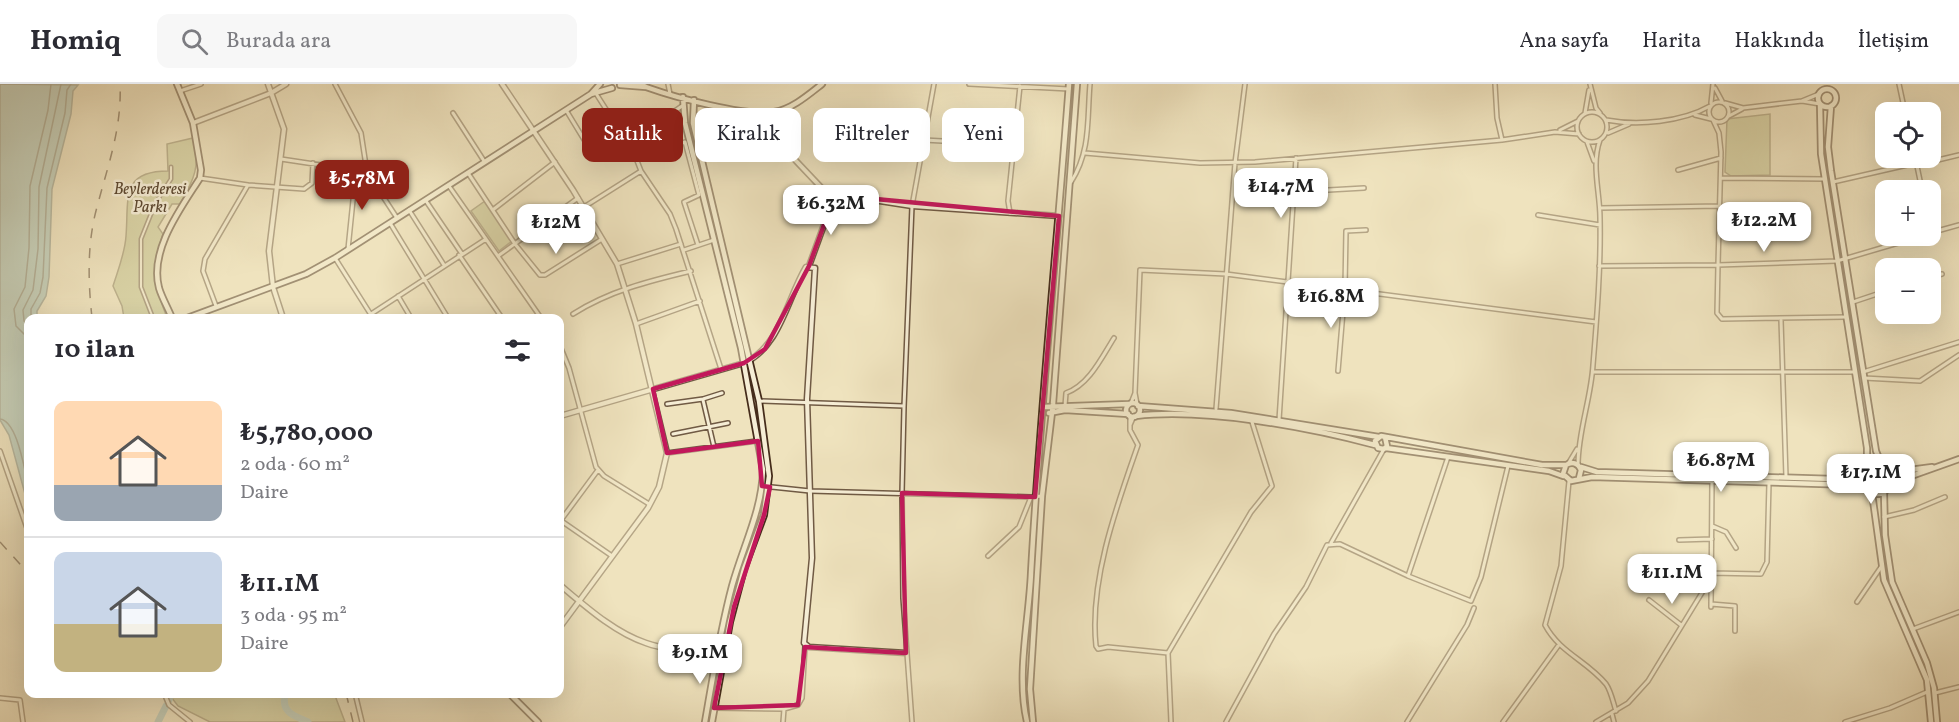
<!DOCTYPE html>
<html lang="tr">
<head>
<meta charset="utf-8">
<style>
  :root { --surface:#fff; --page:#f7f7f7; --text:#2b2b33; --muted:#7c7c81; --line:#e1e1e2; --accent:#8f2418 }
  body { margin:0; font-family:Vollkorn,serif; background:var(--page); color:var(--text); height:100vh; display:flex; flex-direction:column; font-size:22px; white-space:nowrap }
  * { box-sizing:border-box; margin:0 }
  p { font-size:20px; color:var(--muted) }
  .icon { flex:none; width:33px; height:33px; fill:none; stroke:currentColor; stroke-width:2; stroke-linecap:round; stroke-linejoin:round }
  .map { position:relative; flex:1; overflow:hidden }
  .panel { position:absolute; left:24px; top:230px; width:540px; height:384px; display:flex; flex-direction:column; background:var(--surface); border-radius:12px; box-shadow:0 6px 24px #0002 }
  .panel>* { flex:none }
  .guide { position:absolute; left:582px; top:24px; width:570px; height:54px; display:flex; gap:12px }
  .fabs { position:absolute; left:1875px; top:18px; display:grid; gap:12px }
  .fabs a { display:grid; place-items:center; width:66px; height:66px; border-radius:12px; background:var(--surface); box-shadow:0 6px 24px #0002; font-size:30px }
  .price { position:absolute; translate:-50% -51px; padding:0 14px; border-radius:12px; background:#fff; color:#222; font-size:20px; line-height:39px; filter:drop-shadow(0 2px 3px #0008) }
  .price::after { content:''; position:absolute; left:50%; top:36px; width:18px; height:14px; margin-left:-9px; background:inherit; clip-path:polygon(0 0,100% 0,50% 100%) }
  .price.current { background:var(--accent); color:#fff }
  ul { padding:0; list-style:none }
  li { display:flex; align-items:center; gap:18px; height:150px; padding:0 30px }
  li+li { border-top:2px solid var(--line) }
  li span { display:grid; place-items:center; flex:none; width:168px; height:120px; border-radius:12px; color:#555 }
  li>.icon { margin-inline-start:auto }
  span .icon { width:72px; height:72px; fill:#fffc; stroke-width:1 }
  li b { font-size:26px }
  h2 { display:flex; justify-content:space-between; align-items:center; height:72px; padding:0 30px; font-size:26px }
  .pill { padding:0 21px; border-radius:12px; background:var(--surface); box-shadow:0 6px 24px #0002; font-size:21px; line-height:54px }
  .pill.current { background:var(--accent); color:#fff }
  header { display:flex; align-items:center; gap:36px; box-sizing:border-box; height:84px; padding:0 30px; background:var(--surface); border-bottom:2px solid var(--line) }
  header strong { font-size:28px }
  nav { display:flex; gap:33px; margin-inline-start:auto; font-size:21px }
  .search { width:420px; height:54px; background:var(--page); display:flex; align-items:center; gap:15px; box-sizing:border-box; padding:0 21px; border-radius:12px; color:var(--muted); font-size:22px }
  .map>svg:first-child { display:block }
  .green { fill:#c1c18c; stroke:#837654; stroke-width:1.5 }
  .water { fill:#9cbdb9; stroke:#79837a; stroke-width:1.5 }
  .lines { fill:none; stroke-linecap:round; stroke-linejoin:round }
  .shore { stroke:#70746a; stroke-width:1.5 }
  .river { stroke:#9cbdb9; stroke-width:7 }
  .pedestrian-casing { stroke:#705a44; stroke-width:5 }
  .minor-casing { stroke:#705a44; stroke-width:6 }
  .tertiary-casing { stroke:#705a44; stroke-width:7 }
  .secondary-casing { stroke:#452c1b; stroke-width:8 }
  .pedestrian { stroke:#f5edd5; stroke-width:2 }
  .minor { stroke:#f5edd5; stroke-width:3 }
  .tertiary { stroke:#f5edd5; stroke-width:4 }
  .secondary { stroke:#f5edd5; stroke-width:4.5 }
  .rail { stroke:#452c1b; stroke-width:1.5; stroke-dasharray:10 10; stroke-linecap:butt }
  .marked { fill:none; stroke:#c2185b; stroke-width:4.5; stroke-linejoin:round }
  .labels { text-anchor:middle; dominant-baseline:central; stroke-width:5; stroke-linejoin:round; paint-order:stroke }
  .park-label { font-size:16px; font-style:italic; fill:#5e4a32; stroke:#f5edd5 }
</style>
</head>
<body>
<header>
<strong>Homiq</strong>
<div class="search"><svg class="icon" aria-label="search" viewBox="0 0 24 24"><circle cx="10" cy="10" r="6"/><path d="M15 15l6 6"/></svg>Burada ara</div>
<nav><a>Ana sayfa</a><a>Harita</a><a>Hakkında</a><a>İletişim</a></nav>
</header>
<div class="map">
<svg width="1959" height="638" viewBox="0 0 1959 638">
  <rect width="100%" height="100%" fill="#efe3be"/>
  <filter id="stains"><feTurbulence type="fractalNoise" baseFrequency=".00333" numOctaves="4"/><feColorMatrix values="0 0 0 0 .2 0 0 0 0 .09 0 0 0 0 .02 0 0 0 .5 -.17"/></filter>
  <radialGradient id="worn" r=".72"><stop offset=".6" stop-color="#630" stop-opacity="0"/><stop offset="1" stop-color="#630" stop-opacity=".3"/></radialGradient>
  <path class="green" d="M 1770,30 L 1770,91 L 1731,92 L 1725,88 L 1727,35 Z
    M 193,54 C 201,81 194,96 180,120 L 172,120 L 158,143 L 163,150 C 151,182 155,203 167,234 L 124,234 L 122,222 L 113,202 C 118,186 125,169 126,152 C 129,115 120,87 168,87 L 167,60 Z
    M 485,117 L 512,157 L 499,167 L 471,127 Z
    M 168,609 L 334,609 L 345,638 L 210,638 L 178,622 Z"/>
  <path class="water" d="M 0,0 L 78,1 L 73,7 L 71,30 L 52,105 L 49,193 L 46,212 L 37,227 L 37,234 L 28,234 L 28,421 L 9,351 L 0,336 Z"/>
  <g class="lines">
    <path class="shore" d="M 31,234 L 31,225 L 40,209 L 43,193 L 47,104 L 65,29 L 67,6 L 71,0
      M 28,244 L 24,237 L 23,226 L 33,206 L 38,165 L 39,103 L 61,0
      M 28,254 L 16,242 L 14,225 L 25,203 L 29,164 L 30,102 L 48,26 L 51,0
      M 0,335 C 17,337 24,384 28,400"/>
    <path class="river" d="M 289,609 L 285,611 C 281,629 295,632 308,638
      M 169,616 L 171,609
      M 158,638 L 166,622"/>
    <g class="pedestrian-casing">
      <path id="pedestrian" d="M 153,234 L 141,203 L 141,155 L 155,120 L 171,95 L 171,83"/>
    </g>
    <g class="minor-casing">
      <path id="minor" d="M 335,0 L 361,49 L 367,88 L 397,134
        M 668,0 L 670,10
        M 969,0 L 1069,5
        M 1495,0 L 1497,34 L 1502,56
        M 1590,0 L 1596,24 L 1600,29
        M 1899,0 L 1905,28
        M 1715,4 L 1722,17
        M 180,7 L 201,0
        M 595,8 L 634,69 L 641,87
        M 1819,10 L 1802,17 L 1820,20
        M1709 28a10 10 0 1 1 20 0a10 10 0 1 1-20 0Z
        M 1711,19 L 1713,0
        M 1725,19 L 1743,24 L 1802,17
        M 682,22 L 672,29 L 676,61 L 685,58 L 699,111 L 684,118 L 698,161
        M 566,26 L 594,72
        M1577 43a15 15 0 1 1 30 0a15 15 0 1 1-30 0Z
        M 453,29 L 484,77
        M 1585,29 L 1589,6
        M 1695,31 L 1711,35
        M 1729,32 L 1742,25
        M 1606,36 C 1638,42 1682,38 1710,22
        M 1713,36 L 1719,49 L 1721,68 L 1718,181 L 1837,177 L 1922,152
        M 1560,46 L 1578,37
        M 1608,49 L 1629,40
        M 924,56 L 1015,61
        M 1587,58 L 1594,77
        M 1085,69 L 1200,79 L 1255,78 L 1502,56 L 1555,48 L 1579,50
        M 281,75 L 367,88
        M 1917,81 L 1959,71
        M 1917,82 L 1922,106
        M 1678,86 L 1721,74
        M 468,89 L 515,160 L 540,191 L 545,191 L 602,155
        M 200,94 L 248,101
        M 1721,94 L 1824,95
        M 1071,98 C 1091,67 1087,35 1090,0
        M 1833,98 L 1916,79 L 1915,74
        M 449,102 L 541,234
        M 1293,108 L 1364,104
        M 426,117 L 462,170
        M 584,123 L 641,87 L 670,130 L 676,145 L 721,285
        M 1600,124 L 1720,122
        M 494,125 L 555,78
        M 409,126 L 444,181
        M 1010,129 L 1008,117 L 1020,2
        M 1538,131 L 1600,141
        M 390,139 L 448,234
        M 1930,149 L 1959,141
        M 348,165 L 356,87
        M 684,166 L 714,156
        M 459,171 L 502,234
        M 498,172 L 578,114
        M 335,174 L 373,234
        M 617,180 L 681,160
        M 1599,182 L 1718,181 L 1717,229 L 1722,235 L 1846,233
        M 1930,193 L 1942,190
        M 398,212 L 411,234
        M 1853,218 L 1886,207
        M 216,222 L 203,187 L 205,175 L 248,101 L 304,105 L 312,99 L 313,79
        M 573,230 C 609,207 649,197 691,187
        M 365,234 L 486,155
        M 1781,236 L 1786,393
        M 636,240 L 700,217
        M 560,262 L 569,284 L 596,383 L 604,392 L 649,420
        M 1338,287 L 1345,204 L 1346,147 L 1366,146
        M 1593,288 L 1853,288
        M 1863,288 L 1959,258
        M 1864,294 L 1920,297 L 1959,271
        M 1135,309 L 1140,186 L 1226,190 L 1596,238
        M 703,316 L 714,363
        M 759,317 L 904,322
        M 1131,319 L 1135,309 L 1137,320
        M 667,320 L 703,315 L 722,309
        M 1065,322 L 1066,309 C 1089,301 1102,273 1114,254
        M 1216,325 L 1235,79 L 1245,0
        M 1130,332 L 1130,346 L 1138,361 C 1117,421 1089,497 1096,562 L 1098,565 L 1108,563 L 1168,569
        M 1279,336 L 1296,74
        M 1130,341 L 1134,332
        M 673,350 L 728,339
        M 0,367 L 28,447
        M 667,369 L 757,357
        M 1448,373 L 1408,492 L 1471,517 L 1481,493 L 1508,382
        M 1568,380 L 1577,365
        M 1578,381 C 1578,347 1591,315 1593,281 C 1597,232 1601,182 1600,134 C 1600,108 1591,81 1600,56
        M 1569,397 L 1561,482 L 1545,541 C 1560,569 1586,576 1606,600 C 1611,607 1613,618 1616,627
        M 762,402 L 810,407 L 1031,413
        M 1884,433 L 1914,426 L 1945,413
        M 560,436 L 612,472
        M 561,436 L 598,386
        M 1712,442 L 1726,448 L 1736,464
        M 1679,456 L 1712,455
        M 1331,459 L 1384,365
        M 988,472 L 1019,443 L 1031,413 L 1042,412
        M 1711,489 L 1761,490 L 1767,478 L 1769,399
        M 1649,516 L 1681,541
        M 1857,518 L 1881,483
        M 1711,520 L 1735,522 L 1735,547
        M 1711,523 L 1712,397
        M 1913,545 L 1959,528
        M 164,609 L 169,621 L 190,638
        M 355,609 L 362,638
        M 1935,609 L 1959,603
        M 0,614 L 20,616 L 23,638
        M 714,624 L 784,625 L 798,621 L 802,614 L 805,562
        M 1612,630 L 1614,638
        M 783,638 L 784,625
        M 912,638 L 903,514 L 902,409 L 904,323 L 912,122 L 934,0
        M 1171,638 L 1168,569 L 1251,428 L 1272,402 L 1252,338
        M 1226,638 L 1274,550 L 1306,503 L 1327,461 L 1340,460 L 1408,492
        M 1407,638 L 1467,541 L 1474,524
        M 1503,638 L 1558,562
        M 1596,638 L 1628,619 L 1648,597 L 1711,494
        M 1845,638 L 1890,624 L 1927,608"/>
    </g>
    <g class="tertiary-casing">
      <path id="tertiary" d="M 268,0 L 284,45 L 269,167 L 273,203 L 283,234
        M 502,0 L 573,106 L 617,180 L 636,240 L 667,369 L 659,403 L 648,424 L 560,543
        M 763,29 L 781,61 L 833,116 L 854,113 L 912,122 L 1059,132
        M 193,39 L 271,9 L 286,0
        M 809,182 L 833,116
        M 560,332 L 744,279 C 780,263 787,215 806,183 L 815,184 L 807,315 L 812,474 L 804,559 L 809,563 L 906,569
        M 560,501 C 585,522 615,549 646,559 C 668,567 693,566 716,568"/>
    </g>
    <g class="secondary-casing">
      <path id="secondary" d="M 600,0 L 591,10 L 612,4
        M 620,1 L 646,3 L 640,0
        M 646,3 C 674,13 746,33 774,28 C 792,25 808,11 822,0
        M1818 14a9 9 0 1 1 18 0a9 9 0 1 1-18 0Z
        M 683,13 L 685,39 L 741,264 L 763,386 C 762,427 743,462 732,502 C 720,547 713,592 705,638
        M 694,16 L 693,39 L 759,317 L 769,392 L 764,431 L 744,485 L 730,538 L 712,638
        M 1820,20 L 1821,70 L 1867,364 L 1867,390
        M 1831,22 L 1828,63 L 1831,87 L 1876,367 L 1884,386
        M 172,234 C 168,224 162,214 159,204 C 149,166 181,124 200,94 L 201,86 L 193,39 L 177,0
        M 187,234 L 306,190 L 335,174 L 591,10
        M1126 326a7 7 0 1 1 14 0a7 7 0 1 1-14 0Z
        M 1138,322 L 1231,329 L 1379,353
        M 1043,323 L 1129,320
        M 1049,329 L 1065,326 L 1128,330
        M 1136,332 C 1206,324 1307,343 1375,361
        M 1385,353 L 1387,362 L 1384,365 L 1378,364 L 1375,357 L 1381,352 L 1542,381 L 1566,381
        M 1386,364 L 1549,387 L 1563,392
        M 1581,383 L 1597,388 L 1835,395 L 1865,391
        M1864 397a13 13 0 1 1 26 0a13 13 0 1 1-26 0Z
        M 1887,389 L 1932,383
        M 1579,394 L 1581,386 C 1578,379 1572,377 1566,381 L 1563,390 L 1571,397 L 1592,393 L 1853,401 L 1866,404
        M 1889,400 L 1959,375
        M 1884,408 L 1885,451 L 1892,498 L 1927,579 L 1934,604 L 1937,638
        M 1872,409 L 1884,496 L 1927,596 L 1931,638
        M 509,609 L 538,638
        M 1027,638 C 1016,591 1029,537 1031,489 C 1040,326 1057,163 1069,0
        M 1033,638 L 1030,605 L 1042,412 L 1053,320 L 1077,0"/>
    </g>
    <use href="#pedestrian" class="pedestrian"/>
    <use href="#minor" class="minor"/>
    <use href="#tertiary" class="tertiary"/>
    <use href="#secondary" class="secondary"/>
    <path class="rail" d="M 92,234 C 88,197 87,159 97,123 C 108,81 122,44 120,0
      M 0,458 L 28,489
      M 346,609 L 353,638"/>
  </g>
  <path d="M0 0H1959V638H0ZM 854,113 L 1059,132 L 1035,413 L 902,409 L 906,569 L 805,563 L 798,621 L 714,624 L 734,523 L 764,431 L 770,403 L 762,402 L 758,357 L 667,369 L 653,305 L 744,279 L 765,265 L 809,182 L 833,116 Z" fill="#efe3be" fill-opacity=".55" fill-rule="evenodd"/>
  <path class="marked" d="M 854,113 L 1059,132 L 1035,413 L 902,409 L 906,569 L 805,563 L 798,621 L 714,624 L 734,523 L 764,431 L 770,403 L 762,402 L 758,357 L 667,369 L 653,305 L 744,279 L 765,265 L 809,182 L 833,116 Z"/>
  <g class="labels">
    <g class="park-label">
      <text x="150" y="106">Beylerderesi<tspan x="150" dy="18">Parkı</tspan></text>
    </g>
  </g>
  <rect width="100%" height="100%" filter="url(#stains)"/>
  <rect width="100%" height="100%" fill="url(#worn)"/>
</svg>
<div class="fabs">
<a><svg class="icon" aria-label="locate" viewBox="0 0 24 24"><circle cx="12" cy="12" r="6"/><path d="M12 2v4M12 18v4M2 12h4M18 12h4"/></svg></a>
<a>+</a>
<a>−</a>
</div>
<b class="price current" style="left:362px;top:127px">₺5.78M</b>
<b class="price" style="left:1281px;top:135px">₺14.7M</b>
<b class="price" style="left:831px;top:152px">₺6.32M</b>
<b class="price" style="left:1764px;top:169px">₺12.2M</b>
<b class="price" style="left:556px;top:171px">₺12M</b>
<b class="price" style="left:1331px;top:245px">₺16.8M</b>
<b class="price" style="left:1721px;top:409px">₺6.87M</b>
<b class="price" style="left:1871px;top:421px">₺17.1M</b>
<b class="price" style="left:1672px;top:521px">₺11.1M</b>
<b class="price" style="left:700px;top:601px">₺9.1M</b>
<div class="guide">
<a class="pill current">Satılık</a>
<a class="pill">Kiralık</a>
<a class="pill">Filtreler</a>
<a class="pill">Yeni</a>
</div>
<section class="panel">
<h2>10 ilan<svg class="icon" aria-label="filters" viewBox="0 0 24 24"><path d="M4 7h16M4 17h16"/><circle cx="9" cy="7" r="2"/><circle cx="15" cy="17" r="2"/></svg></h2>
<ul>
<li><span style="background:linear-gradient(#ffd9b3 70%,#9aa5b1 0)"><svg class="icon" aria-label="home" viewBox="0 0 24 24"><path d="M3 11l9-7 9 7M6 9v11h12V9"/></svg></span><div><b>₺5,780,000</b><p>2 oda · 60 m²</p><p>Daire</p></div></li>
<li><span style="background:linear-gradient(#c9d6e8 60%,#c2b280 0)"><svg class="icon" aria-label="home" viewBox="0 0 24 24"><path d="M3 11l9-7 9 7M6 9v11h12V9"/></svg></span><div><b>₺11.1M</b><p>3 oda · 95 m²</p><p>Daire</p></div></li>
</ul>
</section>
</div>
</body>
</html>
